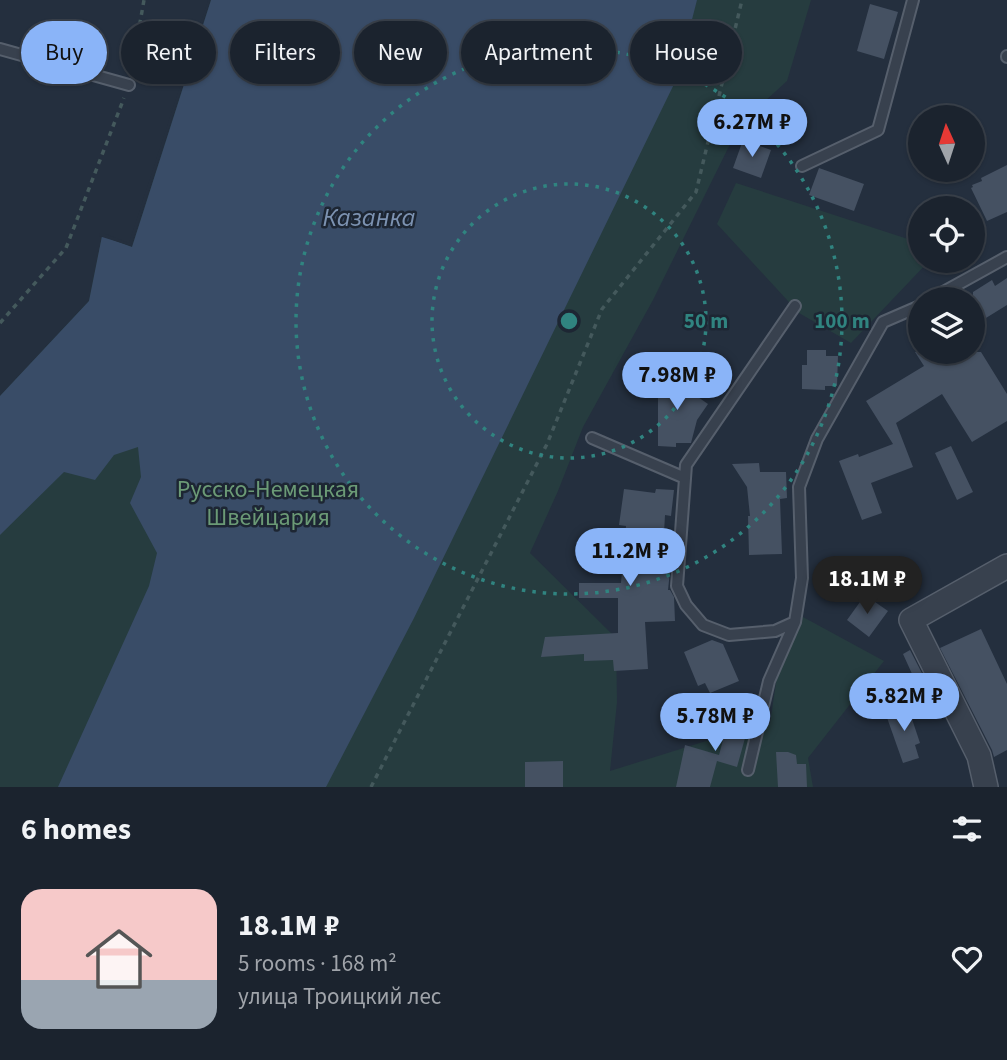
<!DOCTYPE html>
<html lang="en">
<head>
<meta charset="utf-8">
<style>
  :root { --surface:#1b232e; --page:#242b36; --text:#f1f3f6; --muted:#a0a4aa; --line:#39404a; --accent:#8ab4f8 }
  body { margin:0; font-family:"Source Sans 3",sans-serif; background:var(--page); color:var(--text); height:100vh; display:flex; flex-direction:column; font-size:26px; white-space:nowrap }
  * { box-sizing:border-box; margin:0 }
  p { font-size:23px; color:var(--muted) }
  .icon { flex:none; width:38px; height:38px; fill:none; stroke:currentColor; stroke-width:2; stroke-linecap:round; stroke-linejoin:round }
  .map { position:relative; height:787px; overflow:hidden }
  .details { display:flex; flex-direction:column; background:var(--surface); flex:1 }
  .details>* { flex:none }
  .banner { position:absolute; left:21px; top:21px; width:966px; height:63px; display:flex; gap:14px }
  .needle { width:46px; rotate:357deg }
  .buttons { position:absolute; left:908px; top:105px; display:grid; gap:14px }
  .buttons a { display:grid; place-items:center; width:77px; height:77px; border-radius:50%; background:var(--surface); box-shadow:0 2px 5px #0004,0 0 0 2px var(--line); font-size:35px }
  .price { position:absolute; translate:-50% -60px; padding:0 16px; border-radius:24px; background:var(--accent); color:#111; font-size:23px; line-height:46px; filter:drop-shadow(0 2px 4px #0008) }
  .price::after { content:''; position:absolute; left:50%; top:42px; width:21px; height:16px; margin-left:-10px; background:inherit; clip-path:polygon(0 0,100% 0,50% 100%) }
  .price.active { background:#222; color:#fff }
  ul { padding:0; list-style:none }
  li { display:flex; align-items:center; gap:21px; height:175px; padding:0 21px }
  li+li { border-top:2px solid var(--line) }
  li span { display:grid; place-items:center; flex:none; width:196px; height:140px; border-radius:21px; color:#555 }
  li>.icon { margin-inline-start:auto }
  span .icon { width:84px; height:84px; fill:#fffc; stroke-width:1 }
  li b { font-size:30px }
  h2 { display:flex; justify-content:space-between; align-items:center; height:84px; padding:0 21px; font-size:30px }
  .pill { padding:0 24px; border-radius:32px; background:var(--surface); box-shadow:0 2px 5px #0004,0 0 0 2px var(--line); font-size:24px; line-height:63px }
  .pill.active { background:var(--accent); color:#111 }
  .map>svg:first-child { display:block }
  .green { fill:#263c3f }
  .water { fill:#394c67 }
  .pier { fill:#242f3e }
  .building { fill:#455162 }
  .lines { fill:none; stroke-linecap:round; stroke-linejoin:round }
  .lane-casing { stroke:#565f6c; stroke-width:14 }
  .street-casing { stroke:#565f6c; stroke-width:26 }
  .path { stroke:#44595c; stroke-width:3.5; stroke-dasharray:5 5; stroke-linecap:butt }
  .lane { stroke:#38414e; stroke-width:10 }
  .street { stroke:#38414e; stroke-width:23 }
  .ring { fill:none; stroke:#308480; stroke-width:3.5; stroke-dasharray:3.5 7 }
  .labels { text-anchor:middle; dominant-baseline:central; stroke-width:5; stroke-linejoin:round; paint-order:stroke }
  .park-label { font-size:24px; fill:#6b9a76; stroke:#1d2633 }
  .water-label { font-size:26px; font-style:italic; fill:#7c92b1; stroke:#1d2633 }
  .centre { fill:#308480; stroke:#1d2633; stroke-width:3.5 }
  .ring-label { font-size:21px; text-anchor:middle; font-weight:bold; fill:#308480; stroke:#1d2633; stroke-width:5; stroke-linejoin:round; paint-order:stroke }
</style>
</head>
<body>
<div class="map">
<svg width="1007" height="787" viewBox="0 0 1007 787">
  <rect width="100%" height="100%" fill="#242f3e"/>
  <path class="green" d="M 211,0 L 811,0 L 787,81 L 740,124 L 653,300 L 583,427 L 558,491 L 530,553 L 616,638 L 617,702 L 610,771 L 738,731 L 770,723 L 778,670 L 803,617 L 884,661 L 808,758 L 813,787 L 0,787 L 0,396 L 89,301 L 102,236 L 132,247 Z
    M 736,183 L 914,241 L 920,247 L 920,261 L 929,261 L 851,343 L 799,313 L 717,224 Z"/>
  <path class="water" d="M 211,0 L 697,0 L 677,78 L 414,618 L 326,787 L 58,787 L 149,586 L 157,553 L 130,503 L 141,477 L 138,447 L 114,455 L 95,480 L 64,472 L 0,535 L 0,396 L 89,301 L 102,236 L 132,247 Z"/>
  <path class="pier" d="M 208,0 L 210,0 L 131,246 L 99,236 L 100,233 L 103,233 L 129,243 Z"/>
  <path class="building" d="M 870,4 L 898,12 L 884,59 L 857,51 Z
    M 743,140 L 771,150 L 761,178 L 733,168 Z
    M 1007,165 L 1007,212 L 987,221 L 971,188 L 973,187 L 972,185 L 982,181 L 981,178 Z
    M 819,168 L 864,184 L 854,211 L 809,195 Z
    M 1007,278 L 1007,305 L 973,326 L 973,292 L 992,280 L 995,286 Z
    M 807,350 L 826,350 L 826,356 L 838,356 L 837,386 L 825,386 L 825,390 L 802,389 L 802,365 L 807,365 Z
    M 915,352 L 981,352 L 1007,394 L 1007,421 L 972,442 L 942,394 L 896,423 L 913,467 L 871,483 L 882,513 L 862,520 L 839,461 L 858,454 L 859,457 L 893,444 L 866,401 L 924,366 Z
    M 684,378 L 685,388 L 708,404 L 697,420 L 691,443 L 676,443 L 676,447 L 658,446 L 658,379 Z
    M 951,446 L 973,492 L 957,500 L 935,453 Z
    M 759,463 L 760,472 L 786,472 L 787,498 L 780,499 L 782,554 L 749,555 L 748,516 L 750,516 L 747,487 L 732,464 Z
    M 624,489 L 655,493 L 656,489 L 674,490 L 671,516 L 665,515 L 663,552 L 672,553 L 668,590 L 670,590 L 674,597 L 675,621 L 645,622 L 648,669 L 614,671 L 613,660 L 584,661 L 584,654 L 541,657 L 545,637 L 618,633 L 618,598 L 579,598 L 579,583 L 621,583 L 626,526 L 619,525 Z
    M 865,595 L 888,611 L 869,637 L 847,620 Z
    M 981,629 L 1007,684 L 1007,750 L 994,757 L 992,750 L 940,648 Z
    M 712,640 L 723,644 L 739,681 L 710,693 L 705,683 L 698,686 L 684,652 Z
    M 910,650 L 927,683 L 918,687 L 903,654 Z
    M 907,704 L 920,743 L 915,745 L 919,758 L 903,763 L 885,712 Z
    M 732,707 L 752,713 L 737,767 L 717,761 L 710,787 L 676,787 L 685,745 L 719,755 Z
    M 776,752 L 788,752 L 796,755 L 797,764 L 806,764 L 807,787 L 778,787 Z
    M 563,761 L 563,787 L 525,787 L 525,762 Z"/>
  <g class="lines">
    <g class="lane-casing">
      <path id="lane" d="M 0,49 L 129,85
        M 1007,56 L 1007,57
        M 802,166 L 878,130 L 913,0
        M 931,299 L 1007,257
        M 795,306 L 686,465 L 677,586 L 686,605 L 703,625 L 729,635 L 775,631 L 795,622 L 802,578 L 799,487 L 817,439 L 883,322 L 920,306
        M 592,438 L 685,478
        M 748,770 L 769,681 L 795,622"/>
    </g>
    <g class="street-casing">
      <path id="street" d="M 986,787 L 979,756 L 911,620 L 1007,566"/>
    </g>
    <path class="path" d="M 131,74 L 144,0
      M 0,323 L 66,248 L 124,98
      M 371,787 L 547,444 L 602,309 L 696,192 L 742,0"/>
    <use href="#lane" class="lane"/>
    <use href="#street" class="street"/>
  </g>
  <g class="ring">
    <circle cx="569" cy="321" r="137"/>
    <circle cx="569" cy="321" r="273"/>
  </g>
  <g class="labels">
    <g class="park-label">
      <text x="268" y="489">Русско-Немецкая<tspan x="268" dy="28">Швейцария</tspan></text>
    </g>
    <g class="water-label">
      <text x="369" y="217">Казанка</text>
    </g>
  </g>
  <circle cx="569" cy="321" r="10" class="centre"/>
  <g class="ring-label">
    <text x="706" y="328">50 m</text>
    <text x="842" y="328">100 m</text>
  </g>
</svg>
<div class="buttons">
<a><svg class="needle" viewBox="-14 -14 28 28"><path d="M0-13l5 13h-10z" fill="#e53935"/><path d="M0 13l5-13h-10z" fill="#a0a4aa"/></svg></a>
<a><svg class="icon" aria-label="locate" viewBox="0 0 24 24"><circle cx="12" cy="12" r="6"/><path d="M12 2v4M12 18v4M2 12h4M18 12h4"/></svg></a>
<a><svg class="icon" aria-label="layers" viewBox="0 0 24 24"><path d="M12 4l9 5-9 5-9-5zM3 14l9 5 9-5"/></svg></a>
</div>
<b class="price" style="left:752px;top:159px">6.27M ₽</b>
<b class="price" style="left:677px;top:412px">7.98M ₽</b>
<b class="price" style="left:630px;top:588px">11.2M ₽</b>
<b class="price active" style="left:867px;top:616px">18.1M ₽</b>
<b class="price" style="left:904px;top:733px">5.82M ₽</b>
<b class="price" style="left:715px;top:753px">5.78M ₽</b>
<div class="banner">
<a class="pill active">Buy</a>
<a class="pill">Rent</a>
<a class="pill">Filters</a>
<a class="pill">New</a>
<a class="pill">Apartment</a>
<a class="pill">House</a>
</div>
</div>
<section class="details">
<h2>6 homes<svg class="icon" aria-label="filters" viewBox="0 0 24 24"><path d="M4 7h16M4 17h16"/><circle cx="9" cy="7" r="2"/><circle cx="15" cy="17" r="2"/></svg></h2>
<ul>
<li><span style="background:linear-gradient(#f6c9c9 65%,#9aa5b1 0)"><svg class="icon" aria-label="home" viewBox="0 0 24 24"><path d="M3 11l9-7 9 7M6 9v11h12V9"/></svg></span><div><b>18.1M ₽</b><p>5 rooms · 168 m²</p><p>улица Троицкий лес</p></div><svg class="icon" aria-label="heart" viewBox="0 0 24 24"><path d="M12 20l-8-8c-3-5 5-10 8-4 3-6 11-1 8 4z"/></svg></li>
</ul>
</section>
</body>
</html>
